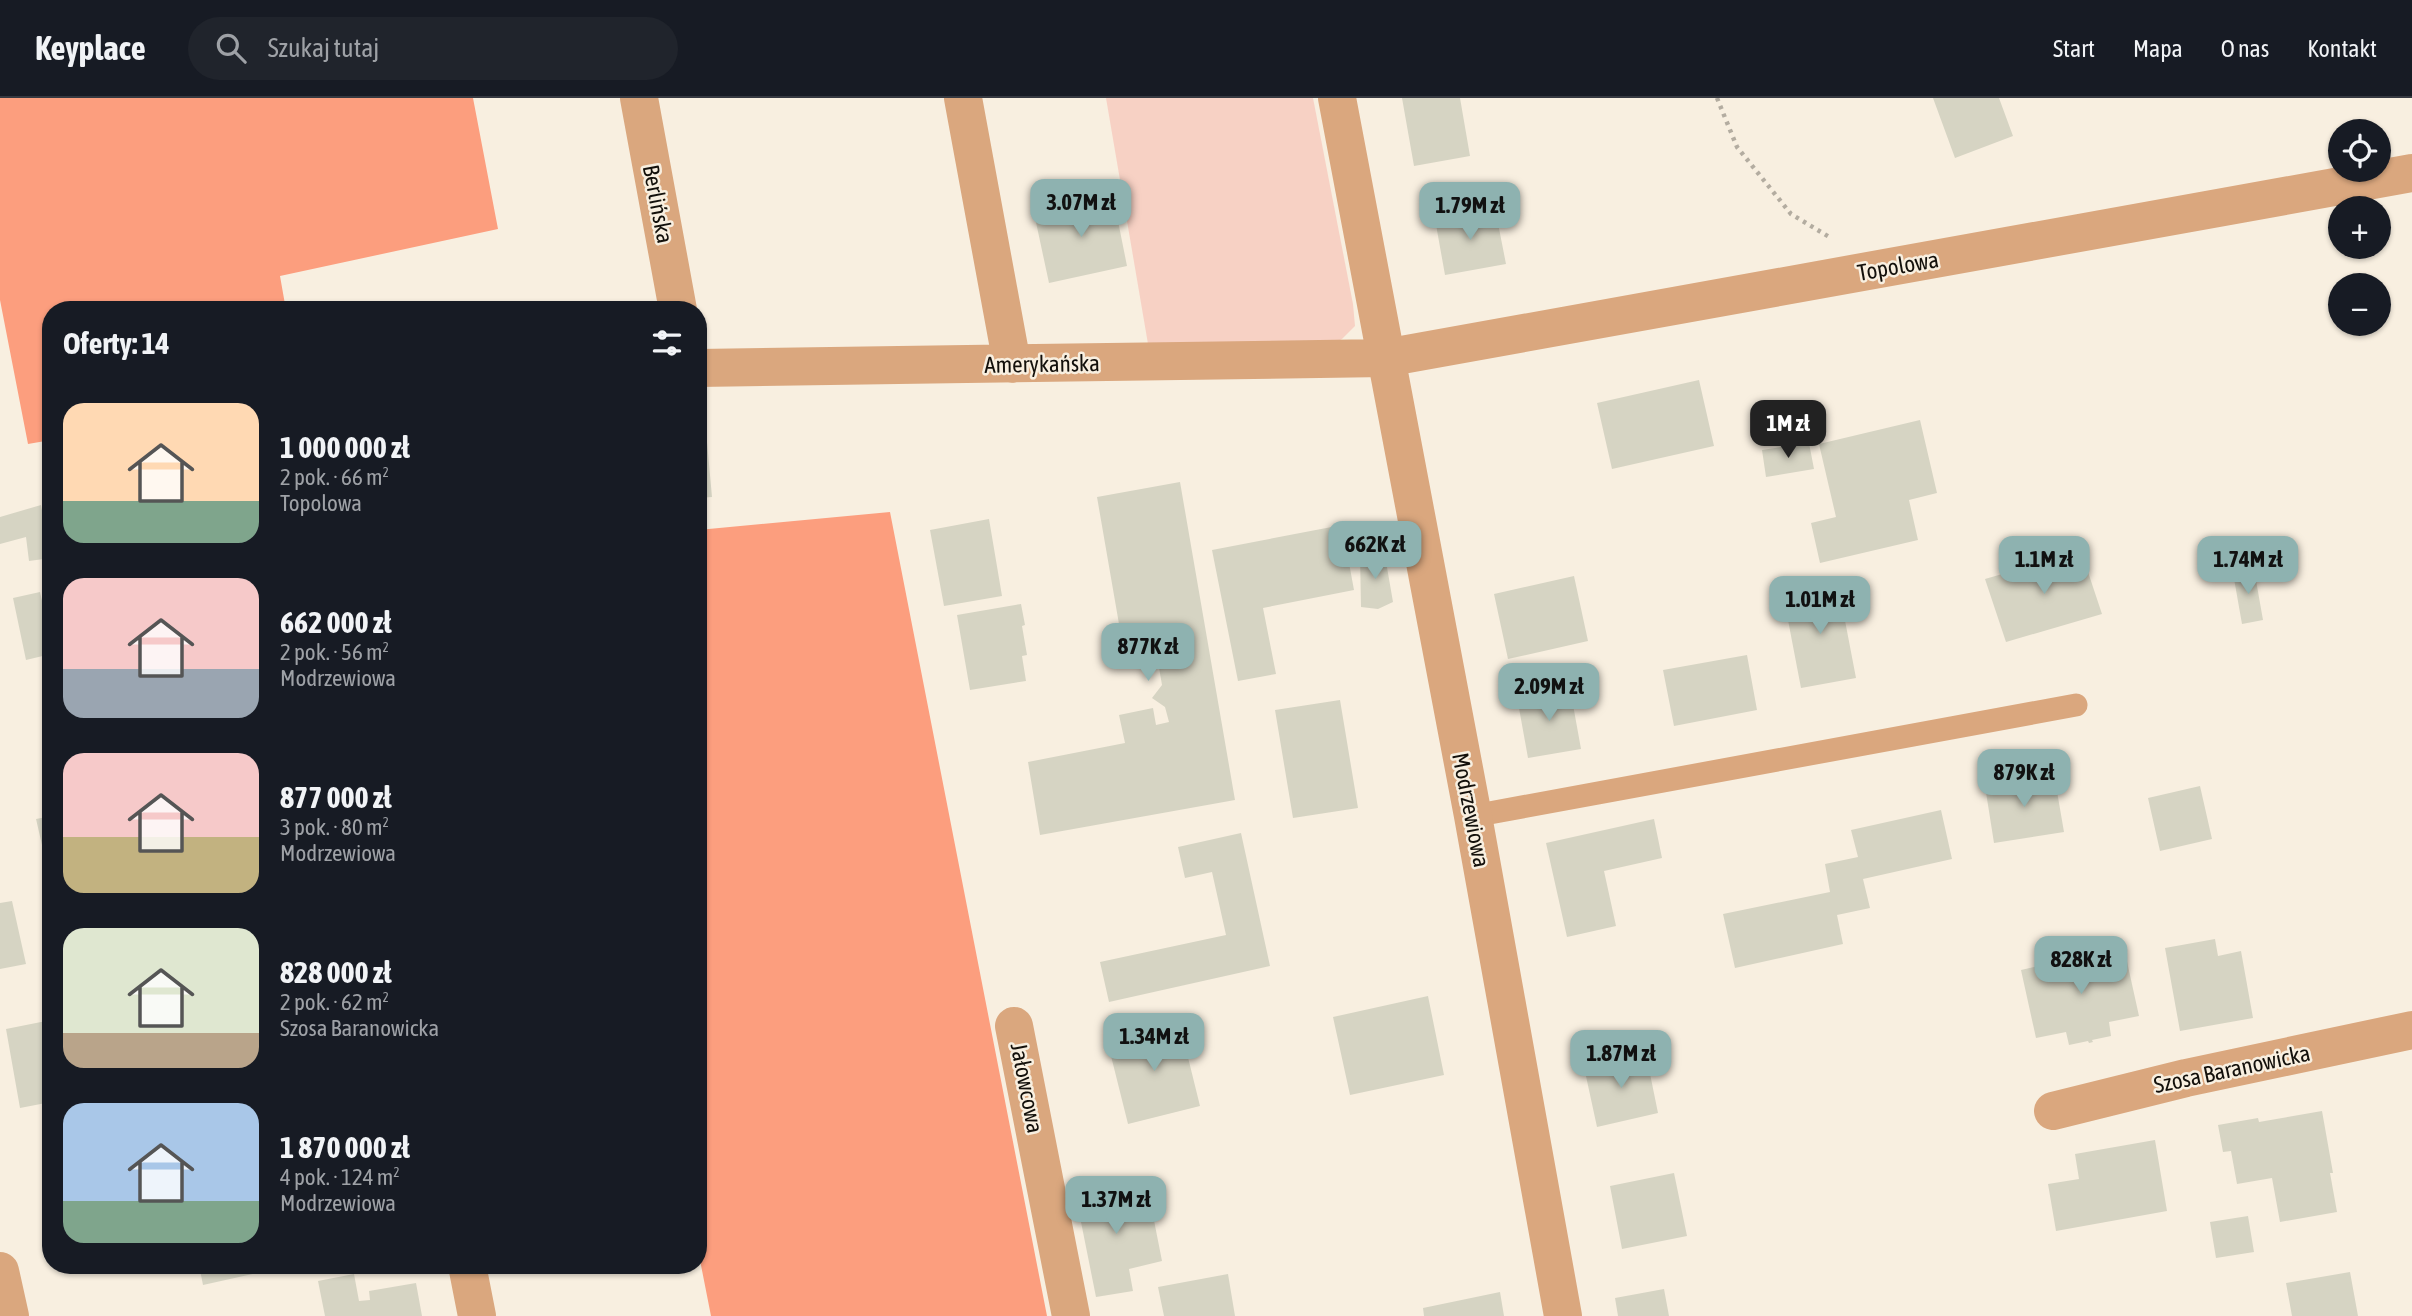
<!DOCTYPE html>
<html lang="pl">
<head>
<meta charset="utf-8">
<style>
  :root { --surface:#171b24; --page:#20242c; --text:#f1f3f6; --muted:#9ea1a6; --line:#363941; --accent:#8eb2b0 }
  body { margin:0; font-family:"Asap Condensed",sans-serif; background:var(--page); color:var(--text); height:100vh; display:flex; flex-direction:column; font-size:26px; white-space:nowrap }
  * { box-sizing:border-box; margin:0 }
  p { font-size:23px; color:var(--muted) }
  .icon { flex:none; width:38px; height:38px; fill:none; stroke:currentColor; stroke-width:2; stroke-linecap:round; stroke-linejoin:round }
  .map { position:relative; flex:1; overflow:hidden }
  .sheet { position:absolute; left:42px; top:203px; width:665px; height:973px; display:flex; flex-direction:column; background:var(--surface); border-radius:28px; box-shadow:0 2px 5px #0004 }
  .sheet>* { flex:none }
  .controls { position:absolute; left:2328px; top:21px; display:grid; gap:14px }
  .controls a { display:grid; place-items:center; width:63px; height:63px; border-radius:50%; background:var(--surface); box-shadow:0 2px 5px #0004; font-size:35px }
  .price { position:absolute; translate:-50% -60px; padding:0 16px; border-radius:14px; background:var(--accent); color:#111; font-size:23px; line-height:46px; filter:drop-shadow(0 2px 4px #0008) }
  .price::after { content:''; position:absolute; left:50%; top:42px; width:21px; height:16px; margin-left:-10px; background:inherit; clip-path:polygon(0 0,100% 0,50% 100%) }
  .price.current { background:#222; color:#fff }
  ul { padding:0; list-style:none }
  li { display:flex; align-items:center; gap:21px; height:175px; padding:0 21px }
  li span { display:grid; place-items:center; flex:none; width:196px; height:140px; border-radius:21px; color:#555 }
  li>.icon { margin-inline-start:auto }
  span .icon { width:84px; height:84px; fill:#fffc; stroke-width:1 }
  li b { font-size:30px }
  h2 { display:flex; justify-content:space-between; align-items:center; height:84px; padding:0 21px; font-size:30px }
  header { display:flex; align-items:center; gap:42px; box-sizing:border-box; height:98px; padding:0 35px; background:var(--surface); border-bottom:2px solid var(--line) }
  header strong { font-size:33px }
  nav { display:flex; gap:38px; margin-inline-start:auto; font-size:24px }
  .search { width:490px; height:63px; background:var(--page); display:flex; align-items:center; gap:18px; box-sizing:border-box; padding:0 24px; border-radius:38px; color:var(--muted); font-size:26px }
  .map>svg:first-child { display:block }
  .green { fill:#f7d1c4 }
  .forest { fill:#fc9e7e }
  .building { fill:#d6d4c3 }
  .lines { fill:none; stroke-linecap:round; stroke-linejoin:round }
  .path { stroke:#b3aca0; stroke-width:4.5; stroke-dasharray:3.5 5; stroke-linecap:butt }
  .service { stroke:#daa77e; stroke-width:23 }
  .minor { stroke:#daa77e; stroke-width:38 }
  .labels { text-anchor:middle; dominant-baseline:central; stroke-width:5; stroke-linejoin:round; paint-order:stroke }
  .street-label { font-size:23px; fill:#13100b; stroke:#f8efe0 }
</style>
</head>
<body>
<header>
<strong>Keyplace</strong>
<div class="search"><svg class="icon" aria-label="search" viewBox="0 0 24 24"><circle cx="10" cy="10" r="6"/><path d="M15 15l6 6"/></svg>Szukaj tutaj</div>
<nav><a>Start</a><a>Mapa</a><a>O nas</a><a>Kontakt</a></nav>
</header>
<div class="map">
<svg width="2412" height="1218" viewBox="0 0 2412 1218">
  <rect width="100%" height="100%" fill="#f8efe0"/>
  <path class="green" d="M 1106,0 L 1313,0 L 1353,206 L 1355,228 L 1342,241 L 1324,251 L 1148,246 Z"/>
  <path class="forest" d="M 0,0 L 473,0 L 498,131 L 280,178 L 286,212 L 51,212 L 51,342 L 28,346 L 0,202 Z
    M 890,414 L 1047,1218 L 711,1218 L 698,1152 L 698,432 Z"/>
  <path class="building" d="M 1402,0 L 1460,0 L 1470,58 L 1414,68 Z
    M 1933,0 L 1999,0 L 2013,38 L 1955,60 Z
    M 1113,98 L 1127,168 L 1049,185 L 1034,115 Z
    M 1495,110 L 1506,166 L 1445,177 L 1435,121 Z
    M 1699,282 L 1714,348 L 1612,371 L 1597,305 Z
    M 1920,322 L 1937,395 L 1909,402 L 1918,442 L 1820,465 L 1811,425 L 1836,419 L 1819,346 Z
    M 707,344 L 712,399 L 698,400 L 698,345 Z
    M 1809,345 L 1814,371 L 1766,379 L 1762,352 Z
    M 1180,384 L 1235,702 L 1040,737 L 1028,664 L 1125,645 L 1119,617 L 1153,610 L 1156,627 L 1169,624 L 1165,609 L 1152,600 L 1162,587 L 1155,546 L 1148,548 L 1119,526 L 1097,399 Z
    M 41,407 L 51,460 L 29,463 L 26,439 L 0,446 L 0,419 Z
    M 989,421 L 1002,498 L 944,508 L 930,432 Z
    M 1342,427 L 1354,492 L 1263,510 L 1276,576 L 1238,583 L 1212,452 Z
    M 1384,452 L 1393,504 L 1378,511 L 1361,509 L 1360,456 Z
    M 2081,453 L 2102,516 L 2006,544 L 1985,481 Z
    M 2254,471 L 2263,522 L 2242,526 L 2233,475 Z
    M 1574,478 L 1588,543 L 1508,561 L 1494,496 Z
    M 1838,486 L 1856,580 L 1801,590 L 1783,496 Z
    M 40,494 L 51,542 L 51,556 L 26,562 L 13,500 Z
    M 1021,506 L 1025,527 L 1022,528 L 1027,557 L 1022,558 L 1026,583 L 970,592 L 957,517 Z
    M 1747,557 L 1757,612 L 1674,628 L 1663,572 Z
    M 1570,590 L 1581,651 L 1528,660 L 1517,599 Z
    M 1340,602 L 1358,710 L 1293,720 L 1275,612 Z
    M 2054,676 L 2064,734 L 1994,745 L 1985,688 Z
    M 2200,688 L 2212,741 L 2160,753 L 2148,700 Z
    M 1941,712 L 1952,761 L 1863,781 L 1870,810 L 1837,817 L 1843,846 L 1735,870 L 1723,816 L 1830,794 L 1825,766 L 1858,759 L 1851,732 Z
    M 51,718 L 51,772 L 48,773 L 36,721 Z
    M 1654,721 L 1662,760 L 1604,773 L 1616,828 L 1567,839 L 1546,745 Z
    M 1241,735 L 1270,868 L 1109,904 L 1100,864 L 1226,837 L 1212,774 L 1185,780 L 1178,749 Z
    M 12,803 L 26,866 L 0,871 L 0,805 Z
    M 2215,841 L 2218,858 L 2241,853 L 2253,920 L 2180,933 L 2165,850 Z
    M 2124,850 L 2139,918 L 2109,924 L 2111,938 L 2092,942 L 2093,944 L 2089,945 L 2088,943 L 2069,947 L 2066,934 L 2036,940 L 2021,872 L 2070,861 L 2072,858 L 2075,858 L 2075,860 Z
    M 1428,898 L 1444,977 L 1350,997 L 1333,919 Z
    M 51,922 L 51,1004 L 20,1010 L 6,931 Z
    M 1179,923 L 1200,1008 L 1128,1026 L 1107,942 Z
    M 1646,956 L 1658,1015 L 1597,1029 L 1584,969 Z
    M 2322,1013 L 2333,1075 L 2330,1075 L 2337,1114 L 2280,1124 L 2272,1080 L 2237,1086 L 2231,1053 L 2223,1054 L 2218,1027 L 2258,1020 L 2259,1024 Z
    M 2155,1042 L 2167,1113 L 2056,1133 L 2048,1086 L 2079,1081 L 2075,1056 Z
    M 1674,1075 L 1687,1138 L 1622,1151 L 1610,1088 Z
    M 1110,1082 L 1115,1104 L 1149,1097 L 1162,1163 L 1129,1171 L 1133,1193 L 1096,1199 L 1074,1089 Z
    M 2248,1118 L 2254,1154 L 2216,1160 L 2210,1124 Z
    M 199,1167 L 255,1167 L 257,1175 L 203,1187 Z
    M 2350,1174 L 2358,1218 L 2292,1218 L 2286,1185 Z
    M 354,1176 L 359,1203 L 370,1202 L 369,1193 L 416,1185 L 422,1218 L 325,1218 L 318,1183 Z
    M 1228,1176 L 1235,1218 L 1164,1218 L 1158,1189 Z
    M 1664,1191 L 1669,1218 L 1618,1218 L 1615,1200 Z
    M 1500,1194 L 1504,1218 L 1424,1218 L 1423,1210 Z"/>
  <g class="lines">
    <path class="path" d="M 1717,0 L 1737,49 L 1791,116 L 1831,140"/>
    <path class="service" d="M 1473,718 L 2076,607"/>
    <path class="minor" d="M 639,0 L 678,212
      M 963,0 L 1012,266
      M 1337,0 L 1473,718 L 1563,1218
      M 698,270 L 1385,260 L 2412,75
      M 1014,928 L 1071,1218
      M 2053,1013 L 2186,980 L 2412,932
      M 467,1167 L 477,1218
      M 0,1173 L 10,1218"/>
  </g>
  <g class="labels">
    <g class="street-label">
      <text transform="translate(658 106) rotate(79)">Berlińska</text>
      <text transform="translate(1898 168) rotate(-10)">Topolowa</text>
      <text transform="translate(1042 266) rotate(-1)">Amerykańska</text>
      <text transform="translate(1471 712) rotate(79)">Modrzewiowa</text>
      <text transform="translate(2232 971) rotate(-12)">Szosa Baranowicka</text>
      <text transform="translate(1027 990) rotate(79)">Jałowcowa</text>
    </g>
  </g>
</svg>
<div class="controls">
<a><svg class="icon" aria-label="locate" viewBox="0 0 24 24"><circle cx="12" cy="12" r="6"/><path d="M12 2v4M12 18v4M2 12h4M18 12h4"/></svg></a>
<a>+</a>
<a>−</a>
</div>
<b class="price" style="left:1081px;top:141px">3.07M zł</b>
<b class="price" style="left:1470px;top:144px">1.79M zł</b>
<b class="price current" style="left:1788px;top:362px">1M zł</b>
<b class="price" style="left:1375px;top:483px">662K zł</b>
<b class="price" style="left:2044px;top:498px">1.1M zł</b>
<b class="price" style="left:2248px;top:498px">1.74M zł</b>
<b class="price" style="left:1820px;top:538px">1.01M zł</b>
<b class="price" style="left:1148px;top:585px">877K zł</b>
<b class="price" style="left:1549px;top:625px">2.09M zł</b>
<b class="price" style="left:2024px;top:711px">879K zł</b>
<b class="price" style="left:2081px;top:898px">828K zł</b>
<b class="price" style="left:1154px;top:975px">1.34M zł</b>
<b class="price" style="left:1621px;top:992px">1.87M zł</b>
<b class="price" style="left:1116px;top:1138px">1.37M zł</b>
<section class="sheet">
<h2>Oferty: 14<svg class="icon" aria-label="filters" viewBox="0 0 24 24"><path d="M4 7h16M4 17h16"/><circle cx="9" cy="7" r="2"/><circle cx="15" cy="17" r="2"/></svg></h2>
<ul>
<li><span style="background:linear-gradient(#ffd9b3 70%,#7fa58c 0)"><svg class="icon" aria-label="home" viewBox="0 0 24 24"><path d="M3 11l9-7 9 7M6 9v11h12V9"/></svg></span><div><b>1 000 000 zł</b><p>2 pok. · 66 m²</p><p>Topolowa</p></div></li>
<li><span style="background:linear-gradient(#f6c9c9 65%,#9aa5b1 0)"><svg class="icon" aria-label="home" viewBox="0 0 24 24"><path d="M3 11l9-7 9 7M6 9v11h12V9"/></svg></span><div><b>662 000 zł</b><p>2 pok. · 56 m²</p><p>Modrzewiowa</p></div></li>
<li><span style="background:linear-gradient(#f6c9c9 60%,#c2b280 0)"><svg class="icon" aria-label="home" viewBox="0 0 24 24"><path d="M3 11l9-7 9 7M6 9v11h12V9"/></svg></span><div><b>877 000 zł</b><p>3 pok. · 80 m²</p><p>Modrzewiowa</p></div></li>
<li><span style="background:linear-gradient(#dfe7d0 75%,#b9a48a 0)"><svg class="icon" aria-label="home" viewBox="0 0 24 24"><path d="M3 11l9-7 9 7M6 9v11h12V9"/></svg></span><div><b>828 000 zł</b><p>2 pok. · 62 m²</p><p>Szosa Baranowicka</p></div></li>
<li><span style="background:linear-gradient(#a9c7e8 70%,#7fa58c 0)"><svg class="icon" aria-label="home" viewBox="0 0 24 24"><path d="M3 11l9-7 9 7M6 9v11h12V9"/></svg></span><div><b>1 870 000 zł</b><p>4 pok. · 124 m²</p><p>Modrzewiowa</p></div></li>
</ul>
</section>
</div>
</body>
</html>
